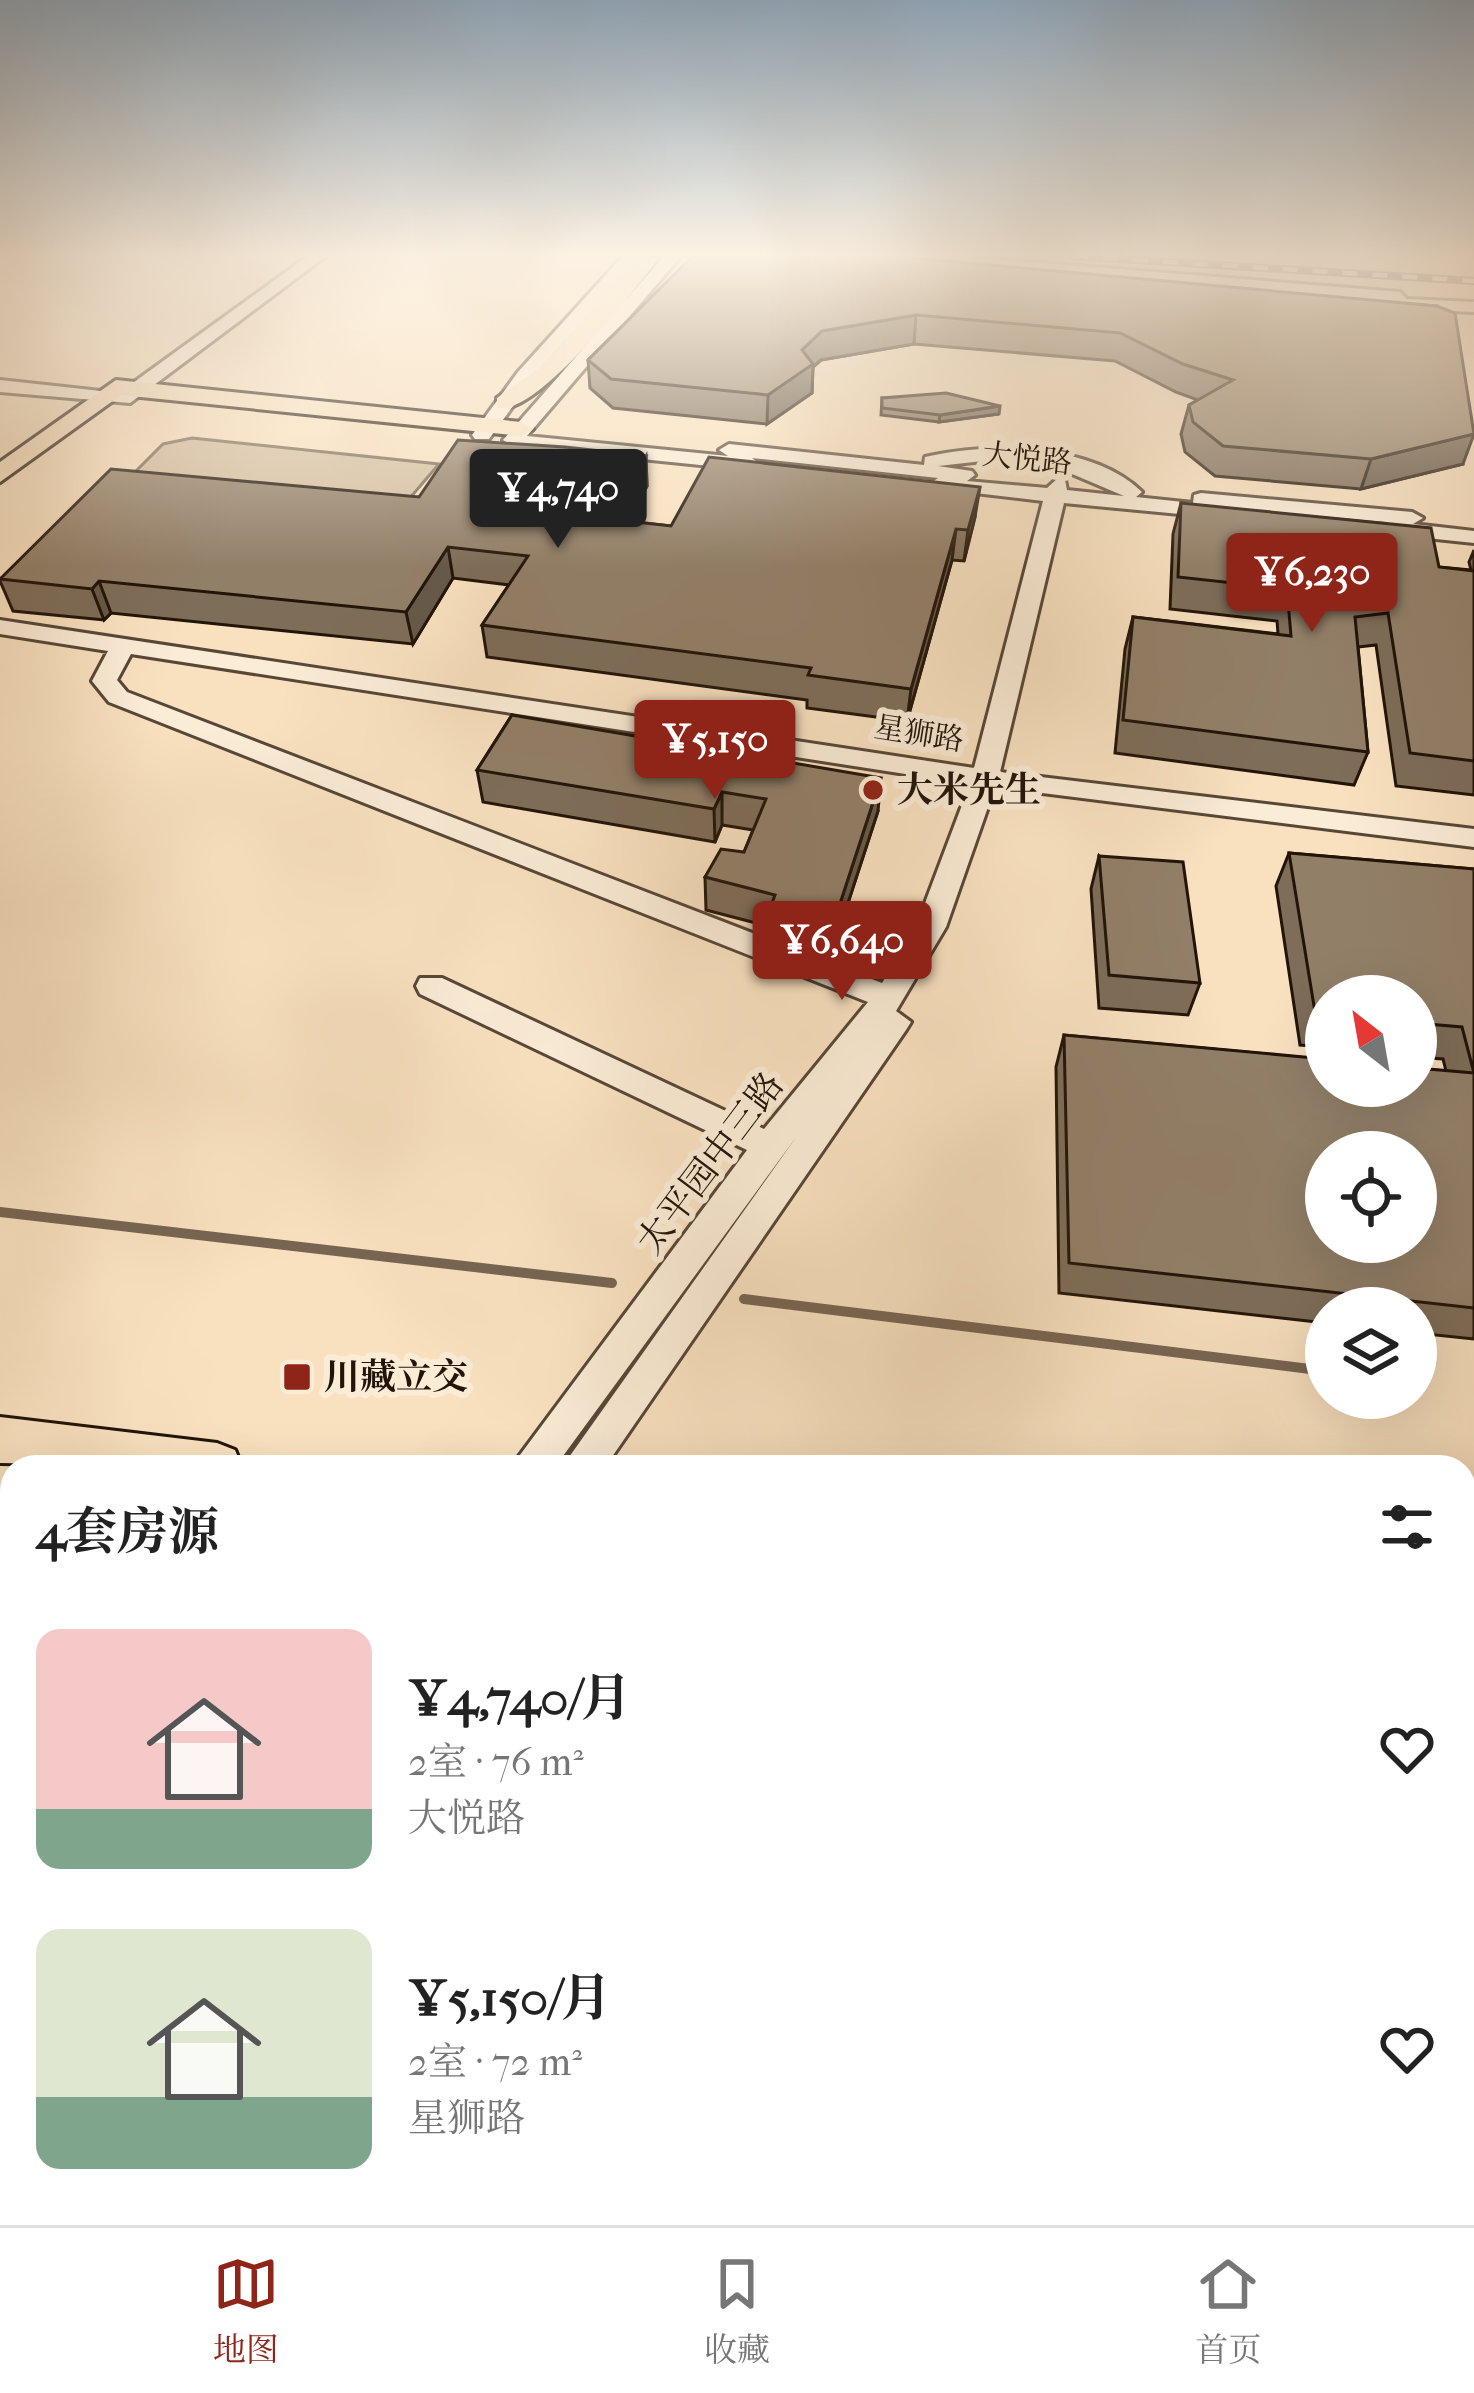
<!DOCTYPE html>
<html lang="zh">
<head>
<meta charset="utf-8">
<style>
  :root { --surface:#fff; --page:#f6f6f6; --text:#222; --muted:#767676; --line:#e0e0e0; --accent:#8f2418 }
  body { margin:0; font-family:"IM FELL French Canon","Noto Serif SC",serif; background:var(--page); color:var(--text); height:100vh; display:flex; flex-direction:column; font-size:45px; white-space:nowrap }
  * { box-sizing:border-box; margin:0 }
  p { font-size:39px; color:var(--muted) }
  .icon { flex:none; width:66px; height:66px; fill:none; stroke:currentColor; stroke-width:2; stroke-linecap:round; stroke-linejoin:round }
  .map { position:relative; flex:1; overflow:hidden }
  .drawer { position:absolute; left:0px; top:1455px; width:1476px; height:771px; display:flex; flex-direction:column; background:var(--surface); border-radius:36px 36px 0 0; box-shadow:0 12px 48px #0002 }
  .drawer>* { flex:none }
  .needle { width:78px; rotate:329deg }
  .tools { position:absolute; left:1305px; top:975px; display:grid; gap:24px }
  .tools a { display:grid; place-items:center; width:132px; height:132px; border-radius:50%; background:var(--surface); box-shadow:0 12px 48px #0002; font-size:60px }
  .price { position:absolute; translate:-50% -102px; padding:0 27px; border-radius:12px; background:var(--accent); color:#fff; font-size:39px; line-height:78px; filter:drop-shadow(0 3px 6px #0008) }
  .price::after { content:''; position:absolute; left:50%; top:72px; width:36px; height:27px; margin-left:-18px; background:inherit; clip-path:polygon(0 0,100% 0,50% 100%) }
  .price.selected { background:#222; color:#fff }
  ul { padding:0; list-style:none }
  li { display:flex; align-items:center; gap:36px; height:300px; padding:0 36px }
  li span { display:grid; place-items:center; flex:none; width:336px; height:240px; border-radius:24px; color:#555 }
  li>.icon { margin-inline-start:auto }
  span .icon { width:144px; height:144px; fill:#fffc; stroke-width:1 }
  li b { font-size:51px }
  h2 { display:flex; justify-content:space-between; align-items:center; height:144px; padding:0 36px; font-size:51px }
  .menu { display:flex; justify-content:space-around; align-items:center; height:168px; border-top:3px solid var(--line); background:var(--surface); font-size:33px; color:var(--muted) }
  .menu a { display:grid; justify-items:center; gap:6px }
  .menu .selected { color:var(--accent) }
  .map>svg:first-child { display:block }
  .green { fill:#d4bea1; stroke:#7b6955; stroke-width:3 }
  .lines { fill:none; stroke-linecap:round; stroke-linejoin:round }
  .stream { stroke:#776552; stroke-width:10 }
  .minor-casing { stroke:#584737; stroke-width:6 }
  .major-casing { stroke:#221409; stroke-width:6 }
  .highway-casing { stroke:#221409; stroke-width:6 }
  .minor { fill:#fbecd6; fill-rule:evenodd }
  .major { fill:#f9e1c0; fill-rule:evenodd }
  .highway { fill:#f9e1c0; fill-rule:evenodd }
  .rail-casing { stroke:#221409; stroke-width:8 }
  .rail { stroke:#fbecd6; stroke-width:4.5; stroke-dasharray:15; stroke-linecap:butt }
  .wall { fill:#7e6d59; stroke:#221409; stroke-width:3 }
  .shaded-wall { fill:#665949; stroke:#221409; stroke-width:3 }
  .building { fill:#927f68; stroke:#221409; stroke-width:3; fill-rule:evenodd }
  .poi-dot { fill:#8f2418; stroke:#fbecd6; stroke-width:4.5 }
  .labels { text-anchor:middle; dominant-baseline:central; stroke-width:12; stroke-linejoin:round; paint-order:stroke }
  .far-street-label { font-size:30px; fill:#221409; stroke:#fbecd6 }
  .poi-label { font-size:36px; font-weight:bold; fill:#221409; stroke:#fbecd6; text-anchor:start }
  .street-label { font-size:36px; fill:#221409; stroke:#fbecd6 }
</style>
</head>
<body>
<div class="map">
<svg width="1474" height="2225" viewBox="0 0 1474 2225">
  <rect width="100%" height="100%" fill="#f9e1c0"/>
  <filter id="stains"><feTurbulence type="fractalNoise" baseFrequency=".00167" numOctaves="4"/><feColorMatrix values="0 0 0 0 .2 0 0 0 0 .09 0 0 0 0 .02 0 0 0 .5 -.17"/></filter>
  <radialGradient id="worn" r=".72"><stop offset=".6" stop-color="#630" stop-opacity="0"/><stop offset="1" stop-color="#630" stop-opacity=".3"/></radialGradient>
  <path class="green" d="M 192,438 L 439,464 L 398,512 L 124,483 L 163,444 Z"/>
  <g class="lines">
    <path class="stream" d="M 0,1212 L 612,1283
      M 744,1299 L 1326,1371"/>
    <g class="minor-casing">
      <path id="minor" d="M 308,256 L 326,256 L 130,403 L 0,392 L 0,380 L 119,393 Z
        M 623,256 L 640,256 L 532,380 L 489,439 L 475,439 L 472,435 L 518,372 Z
        M 664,256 L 681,256 L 527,436 L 728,456 L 719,450 L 729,444 L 924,465 L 925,457 C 989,442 1092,443 1142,492 L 1136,497 L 1193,503 L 1194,495 L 1201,493 L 1412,512 L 1423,518 L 1413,524 L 1474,531 L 1474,543 L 1379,533 L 1376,528 L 1385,522 L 1230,508 L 1229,516 L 1222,518 L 1064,503 L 1000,772 L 1474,829 L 1474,847 L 995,787 L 946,927 L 896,1011 L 911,1022 L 906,1030 L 605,1467 L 562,1467 L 797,1136 L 555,1467 L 511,1467 L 747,1150 L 420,994 L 416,986 L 420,978 L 442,978 L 764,1129 L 868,1002 L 109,702 L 92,681 L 108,651 L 0,634 L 0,620 L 974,768 L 1043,501 L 932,488 L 929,484 L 938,478 L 752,458 L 760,464 L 750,470 L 513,446 L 503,440 ZM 983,461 L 1058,468 L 1124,496 L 1067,490 L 1065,480 L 1058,478 L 1047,488 L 967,481 L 975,475 L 972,471 L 938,466 ZM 131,654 L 970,784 L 916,927 L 882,983 L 127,692 L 117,680 Z
        M 890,256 L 956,256 L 1400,292 L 1407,299 L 1474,302 L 1474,312 L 1379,308 L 1373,300 Z
        M 12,2180 L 12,2214 L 36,2214 L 32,2225 L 0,2225 L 0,2185 Z
        M 59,2214 L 116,2214 L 112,2225 L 54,2225 Z"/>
    </g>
    <g class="major-casing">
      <path id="major" d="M 640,256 L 658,259 C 634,291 536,417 497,408 L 497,398 L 539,368 Z
        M 116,380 L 521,422 L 533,429 L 521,436 L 121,395 L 0,482 L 0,462 Z
        M 0,1417 L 217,1443 L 235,1450 L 242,1467 L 0,1463 Z
        M 1464,1507 L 1474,1508 L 1474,1609 L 1464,1608 Z
        M 0,1763 L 12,1765 L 12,1825 L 0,1823 Z
        M 1464,2020 L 1474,2022 L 1474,2088 L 1464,2086 Z
        M 1464,2108 L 1474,2110 L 1474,2178 L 1464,2176 Z"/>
    </g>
    <g class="highway-casing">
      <path id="highway" d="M 0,1509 L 12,1510 L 12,1572 L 0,1571 Z
        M 0,1638 L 12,1640 L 12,1708 L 0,1706 Z
        M 1464,1704 L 1474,1706 L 1474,1776 L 1464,1774 Z
        M 1464,1843 L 1474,1844 L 1474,1918 L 1464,1917 Z"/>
    </g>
    <use href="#minor" class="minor"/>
    <use href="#major" class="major"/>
    <use href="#highway" class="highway"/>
    <g class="rail-casing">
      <path id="rail" d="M 1073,256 L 1474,281"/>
    </g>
    <use href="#rail" class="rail"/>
  </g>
  <path class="wall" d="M 693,256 L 1437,306 L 1463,464 L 1361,489 L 1215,476 L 1185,452 L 1181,434 L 1189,405 L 1198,400 L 1176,392 L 1115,361 L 914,344 L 821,360 L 813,367 L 812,393 L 767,424 L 613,408 L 590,388 L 588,360 Z
    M 882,398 L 999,414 L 939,422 L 881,415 Z
    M 646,456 L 647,486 L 627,521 L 671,526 L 975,517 L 964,561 L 952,560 L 907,721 L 807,708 L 807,700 L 487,657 L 482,625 L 509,585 L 453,578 L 413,644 L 111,613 L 104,620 L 13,611 L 0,581 L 0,579 L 419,497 Z
    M 1181,503 L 1439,567 L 1471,570 L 1469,562 L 1474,550 L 1474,795 L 1396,786 L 1376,645 L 1358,647 L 1368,752 L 1354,785 L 1115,753 L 1125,649 L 1133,617 L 1278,634 L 1277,621 L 1170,609 L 1173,534 Z
    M 512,715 L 878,811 L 830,958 L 771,935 L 771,927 L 706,910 L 705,877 L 744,852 L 753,830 L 722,825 L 715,842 L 483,802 L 477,770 Z
    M 1289,853 L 1474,869 L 1474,1339 L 1416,1333 L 1416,1308 L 1326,1308 L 1326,1323 L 1059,1293 L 1056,1067 L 1064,1035 L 1446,1071 L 1443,1059 L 1416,1057 L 1416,996 L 1326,996 L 1326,1047 L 1300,1045 L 1276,886 Z
    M 1099,856 L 1200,983 L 1188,1015 L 1099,1008 L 1091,889 Z"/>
  <path class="shaded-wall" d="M 916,315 L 914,344 L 821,360 L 813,367 L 812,393 L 767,424 L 768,395 L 802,350 L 822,331 Z
    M 1000,406 L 999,414 L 939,422 L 940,415 Z
    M 1474,434 L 1463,464 L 1361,489 L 1371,459 Z
    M 646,456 L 647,486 L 610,550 L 608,519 Z
    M 980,487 L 975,517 L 964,561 L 968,530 Z
    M 956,529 L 952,560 L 907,721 L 911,689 Z
    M 448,547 L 453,578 L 413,644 L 406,612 Z
    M 99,581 L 111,613 L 104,620 L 92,589 Z
    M 881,778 L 878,811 L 830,958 L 833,925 Z
    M 722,792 L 722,825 L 715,842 L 714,809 Z"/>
  <path class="building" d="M 693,256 L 892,256 L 1437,306 L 1455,313 L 1474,434 L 1371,459 L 1223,446 L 1193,422 L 1189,405 L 1233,380 L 1183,364 L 1120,333 L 916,315 L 822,331 L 802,350 L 813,364 L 768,395 L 611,379 L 588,360 Z
    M 946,393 L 1000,406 L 940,415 L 882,408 L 882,398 Z
    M 458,440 L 565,447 L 646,456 L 608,519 L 671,526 L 709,457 L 980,487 L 968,530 L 956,529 L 911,689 L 808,675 L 811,668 L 482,625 L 528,556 L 448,547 L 406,612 L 99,581 L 92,589 L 0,579 L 111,469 L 419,497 Z
    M 1181,503 L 1431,528 L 1439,567 L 1474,571 L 1474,761 L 1410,753 L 1388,613 L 1355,617 L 1368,752 L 1123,720 L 1133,617 L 1291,636 L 1287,589 L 1178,577 Z
    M 512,715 L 881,778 L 833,925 L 772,903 L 775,895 L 705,877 L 721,849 L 744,852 L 766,799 L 722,792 L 714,809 L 477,770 Z
    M 1289,853 L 1474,869 L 1474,1073 L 1462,1027 L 1416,1023 L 1416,996 L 1326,996 L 1326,1014 L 1315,1012 Z
    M 1099,856 L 1183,862 L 1200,983 L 1109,975 Z
    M 1064,1035 L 1326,1059 L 1326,1086 L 1416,1086 L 1416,1068 L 1474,1073 L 1474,1308 L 1069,1263 ZM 1326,1152 L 1416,1152 L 1416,1242 L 1326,1242 Z"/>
  <linearGradient id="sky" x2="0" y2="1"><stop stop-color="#91aabf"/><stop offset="0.45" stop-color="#fcf2e3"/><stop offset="1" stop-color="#fcf2e3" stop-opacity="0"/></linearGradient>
  <rect width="1474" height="567" fill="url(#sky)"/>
  <g class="poi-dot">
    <circle cx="873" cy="790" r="12"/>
    <rect x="282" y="1362" width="30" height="30" rx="6"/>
  </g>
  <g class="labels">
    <g class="far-street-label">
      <text transform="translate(1027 459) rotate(6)">大悦路</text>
      <text transform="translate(919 734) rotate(9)">星狮路</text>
    </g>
    <g class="poi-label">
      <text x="897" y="790">大米先生</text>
      <text x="324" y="1377">川藏立交</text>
    </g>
    <g class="street-label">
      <text transform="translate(710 1163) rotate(-53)">太平园中三路</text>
    </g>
  </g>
  <rect width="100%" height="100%" filter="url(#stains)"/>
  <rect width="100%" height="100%" fill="url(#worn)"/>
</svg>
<div class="tools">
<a><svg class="needle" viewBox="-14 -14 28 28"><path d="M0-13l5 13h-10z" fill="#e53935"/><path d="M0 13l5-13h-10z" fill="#767676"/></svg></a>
<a><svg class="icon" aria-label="locate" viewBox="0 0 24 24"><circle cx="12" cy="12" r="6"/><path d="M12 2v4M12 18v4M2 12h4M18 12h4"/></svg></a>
<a><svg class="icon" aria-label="layers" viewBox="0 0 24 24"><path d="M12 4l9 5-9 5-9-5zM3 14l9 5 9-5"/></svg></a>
</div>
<b class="price selected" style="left:558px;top:551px">¥4,740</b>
<b class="price" style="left:1312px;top:635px">¥6,230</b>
<b class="price" style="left:715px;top:802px">¥5,150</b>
<b class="price" style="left:842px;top:1003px">¥6,640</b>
<section class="drawer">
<h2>4套房源<svg class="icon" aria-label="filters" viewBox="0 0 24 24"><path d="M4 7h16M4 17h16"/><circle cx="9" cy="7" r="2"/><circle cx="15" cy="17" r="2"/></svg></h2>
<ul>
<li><span style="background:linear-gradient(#f6c9c9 75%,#7fa58c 0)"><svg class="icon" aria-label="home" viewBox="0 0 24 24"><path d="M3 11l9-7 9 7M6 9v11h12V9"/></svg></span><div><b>¥4,740/月</b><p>2室 · 76 m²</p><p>大悦路</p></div><svg class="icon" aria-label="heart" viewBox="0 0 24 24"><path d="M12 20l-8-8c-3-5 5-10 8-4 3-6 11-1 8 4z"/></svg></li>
<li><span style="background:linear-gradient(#dfe7d0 70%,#7fa58c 0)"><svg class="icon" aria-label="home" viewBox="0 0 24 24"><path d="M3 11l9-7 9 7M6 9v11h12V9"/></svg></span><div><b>¥5,150/月</b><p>2室 · 72 m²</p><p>星狮路</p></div><svg class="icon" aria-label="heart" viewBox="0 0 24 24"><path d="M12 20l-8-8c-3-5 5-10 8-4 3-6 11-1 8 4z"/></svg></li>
</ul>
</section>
</div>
<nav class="menu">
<a class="selected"><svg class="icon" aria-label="map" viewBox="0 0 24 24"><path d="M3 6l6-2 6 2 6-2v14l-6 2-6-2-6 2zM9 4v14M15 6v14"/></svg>地图</a>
<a><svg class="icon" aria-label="saved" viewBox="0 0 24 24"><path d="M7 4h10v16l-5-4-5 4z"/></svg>收藏</a>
<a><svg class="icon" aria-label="home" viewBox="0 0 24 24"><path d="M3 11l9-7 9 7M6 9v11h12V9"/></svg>首页</a>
</nav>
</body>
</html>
